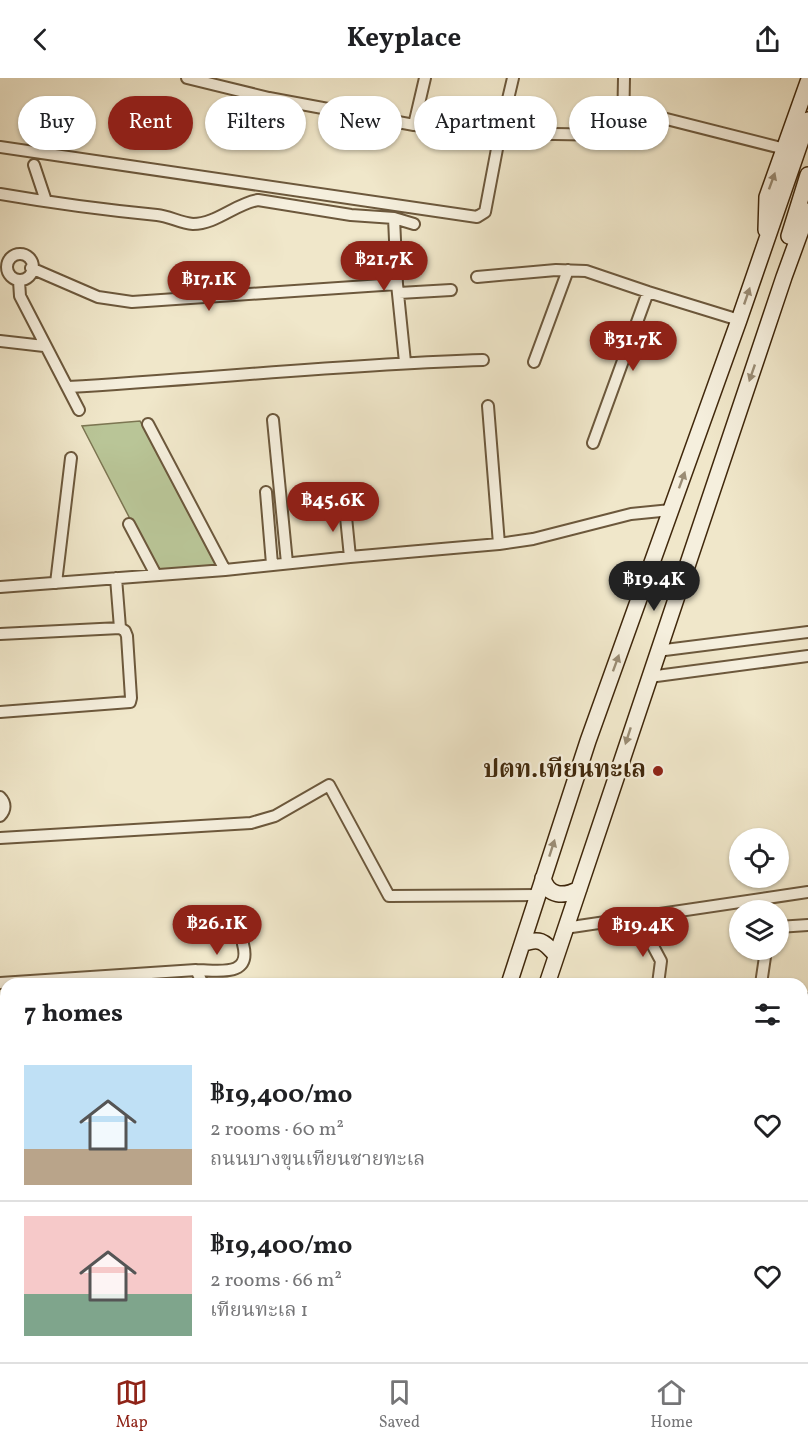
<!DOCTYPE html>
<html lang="en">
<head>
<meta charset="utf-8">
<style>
  :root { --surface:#fff; --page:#f2f2f2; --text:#202124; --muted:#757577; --line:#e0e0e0; --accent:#8f2418 }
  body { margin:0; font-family:Vollkorn,"Noto Serif Thai",serif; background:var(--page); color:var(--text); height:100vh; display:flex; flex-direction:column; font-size:22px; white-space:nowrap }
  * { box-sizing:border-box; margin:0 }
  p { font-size:20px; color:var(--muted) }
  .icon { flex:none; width:33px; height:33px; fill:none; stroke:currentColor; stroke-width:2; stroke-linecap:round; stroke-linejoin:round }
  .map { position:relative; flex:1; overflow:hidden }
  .panel { position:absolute; left:0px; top:900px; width:808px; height:384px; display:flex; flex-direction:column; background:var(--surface); border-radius:18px 18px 0 0; box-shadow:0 2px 4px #0004 }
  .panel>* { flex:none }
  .top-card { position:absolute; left:18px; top:18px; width:772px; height:54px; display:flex; gap:12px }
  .controls { position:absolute; left:729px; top:750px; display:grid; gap:12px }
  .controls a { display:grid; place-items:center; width:60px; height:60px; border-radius:50%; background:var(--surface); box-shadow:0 2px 4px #0004; font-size:30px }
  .price { position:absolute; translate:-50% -51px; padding:0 14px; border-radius:21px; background:var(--accent); color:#fff; font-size:20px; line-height:39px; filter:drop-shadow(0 2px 3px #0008) }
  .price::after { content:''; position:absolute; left:50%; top:36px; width:18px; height:14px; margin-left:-9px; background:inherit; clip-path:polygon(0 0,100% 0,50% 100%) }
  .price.on { background:#222; color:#fff }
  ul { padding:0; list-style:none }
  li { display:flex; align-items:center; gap:18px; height:150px; padding:0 24px }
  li+li { border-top:2px solid var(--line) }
  li span { display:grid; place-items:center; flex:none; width:168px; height:120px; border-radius:0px; color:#555 }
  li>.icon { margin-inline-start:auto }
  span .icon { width:72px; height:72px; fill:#fffc; stroke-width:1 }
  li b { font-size:26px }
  h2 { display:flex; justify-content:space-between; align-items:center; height:72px; padding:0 24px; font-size:26px }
  .chip { padding:0 21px; border-radius:27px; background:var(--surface); box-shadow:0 2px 4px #0004; font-size:21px; line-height:54px }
  .chip.on { background:var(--accent); color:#fff }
  header { display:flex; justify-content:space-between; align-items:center; height:78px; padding:0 24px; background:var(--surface); font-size:27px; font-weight:700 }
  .dock { display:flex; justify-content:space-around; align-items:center; height:84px; border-top:2px solid var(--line); background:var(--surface); font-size:16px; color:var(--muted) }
  .dock a { display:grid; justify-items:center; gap:3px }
  .dock .on { color:var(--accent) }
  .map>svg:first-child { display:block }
  .green { fill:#b9c597; stroke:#7c7652; stroke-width:1.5 }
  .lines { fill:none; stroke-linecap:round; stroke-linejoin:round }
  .minor-casing { stroke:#6c583c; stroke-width:14 }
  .secondary-casing { stroke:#40280c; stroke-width:18 }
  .minor { stroke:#f5efdd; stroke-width:10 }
  .secondary { stroke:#f5efdd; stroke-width:15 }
  .oneway { fill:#9a8c74 }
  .poi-dot { fill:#8f2418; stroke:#f5efdd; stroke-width:2 }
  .labels { text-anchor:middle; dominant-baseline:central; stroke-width:4.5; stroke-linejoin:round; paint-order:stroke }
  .poi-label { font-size:24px; font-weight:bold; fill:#40280c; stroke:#f5efdd; text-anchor:end }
</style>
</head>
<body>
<header><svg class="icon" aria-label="back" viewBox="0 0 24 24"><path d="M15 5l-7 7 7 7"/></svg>Keyplace<svg class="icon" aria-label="share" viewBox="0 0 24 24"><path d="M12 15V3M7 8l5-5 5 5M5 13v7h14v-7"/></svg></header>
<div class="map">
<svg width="808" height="1284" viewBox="0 0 808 1284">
  <rect width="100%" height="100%" fill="#f0e7ca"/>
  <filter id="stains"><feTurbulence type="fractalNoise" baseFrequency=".00333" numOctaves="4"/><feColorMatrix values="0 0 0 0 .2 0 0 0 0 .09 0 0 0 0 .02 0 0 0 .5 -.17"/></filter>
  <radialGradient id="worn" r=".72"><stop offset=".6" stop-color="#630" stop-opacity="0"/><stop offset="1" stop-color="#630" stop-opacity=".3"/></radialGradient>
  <path class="green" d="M 140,343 L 216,487 L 157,493 L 82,348 Z"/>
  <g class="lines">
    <g class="minor-casing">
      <path id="minor" d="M 187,0 L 269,20 L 414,47 L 500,55 L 616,57 L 623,54 L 624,0
        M 623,30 L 785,71
        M 414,47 L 425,0
        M 0,69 L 477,139 L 485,134 L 500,55 L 513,0
        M 34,87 L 46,123
        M 0,116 C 52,125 104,132 157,137 C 169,138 180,145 193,146 C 216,146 235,126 258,122 L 351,137 L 394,140 L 414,146
        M 394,140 L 397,206 L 405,284
        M7 189a13 13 0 1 1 26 0a13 13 0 1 1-26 0Z
        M 31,190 L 98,219 L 132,224 L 397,206
        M 477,199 L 556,192 L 586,193 L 648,214 L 739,242
        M 19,203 L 20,218 L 79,332
        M 399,215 L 451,212
        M 0,263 L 44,268
        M 534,284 L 568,192
        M 68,309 C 207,301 345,286 483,282
        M 488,328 L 499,466
        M 273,342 L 287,485
        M 148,346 L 225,492
        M 593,365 L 648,214
        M 266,414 L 272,486
        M 345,429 L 350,479
        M 129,446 L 156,497
        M 56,505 L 71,380
        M 0,509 L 225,492 L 350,479 L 499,466 L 533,461 L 631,436 L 671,432
        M 0,556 L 120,550
        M 657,573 L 808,554
        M 649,599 L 808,578
        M 0,634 L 130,624 L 131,620 L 127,558 L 125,553 L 120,550 L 116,500
        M 0,719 C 6,725 6,732 0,738
        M 0,760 L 251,745 L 275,738 L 329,707 L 389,818 L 538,817
        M 778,849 L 808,847
        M 565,850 L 808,814
        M 645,853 L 661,883 L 658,906
        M 196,892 C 218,892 252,900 243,866
        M 0,905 L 196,892 L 203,906
        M 761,906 L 766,872
        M 802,922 L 808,921
        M 0,1074 L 6,1102"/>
    </g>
    <g class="secondary-casing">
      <path id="secondary" d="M 766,152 L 767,119 L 808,4
        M 789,158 L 808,97
        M 543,800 C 548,819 564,819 579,811
        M 522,866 C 541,859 544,864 556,877
        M 509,906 L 588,663 L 739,242 L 808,42
        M 547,906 L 784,199 L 808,133
        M 378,1284 L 380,1278
        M 418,1284 L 420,1278"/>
    </g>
    <use href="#minor" class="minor"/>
    <use href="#secondary" class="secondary"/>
  </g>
  <defs><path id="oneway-solid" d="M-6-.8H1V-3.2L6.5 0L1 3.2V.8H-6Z" transform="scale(1.5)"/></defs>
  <g class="oneway">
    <use href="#oneway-solid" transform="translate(772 103) rotate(-70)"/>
    <use href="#oneway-solid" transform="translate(747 218) rotate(-71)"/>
    <use href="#oneway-solid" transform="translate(752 295) rotate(109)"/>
    <use href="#oneway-solid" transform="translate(682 402) rotate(-70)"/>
    <use href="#oneway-solid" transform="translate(616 585) rotate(-70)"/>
    <use href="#oneway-solid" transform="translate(628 658) rotate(108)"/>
    <use href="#oneway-solid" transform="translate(552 770) rotate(-72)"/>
  </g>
  <circle class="poi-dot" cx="658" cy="693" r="6"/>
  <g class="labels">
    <g class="poi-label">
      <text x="646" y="693">ปตท.เทียนทะเล</text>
    </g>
  </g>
  <rect width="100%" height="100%" filter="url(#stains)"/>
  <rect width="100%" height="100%" fill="url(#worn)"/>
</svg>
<div class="controls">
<a><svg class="icon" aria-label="locate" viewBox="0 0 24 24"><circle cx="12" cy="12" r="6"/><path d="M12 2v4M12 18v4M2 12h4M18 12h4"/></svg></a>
<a><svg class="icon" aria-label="layers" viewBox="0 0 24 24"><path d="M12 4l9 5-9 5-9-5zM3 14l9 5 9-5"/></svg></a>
</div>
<b class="price" style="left:384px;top:214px">฿21.7K</b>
<b class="price" style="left:209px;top:234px">฿17.1K</b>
<b class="price" style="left:633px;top:294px">฿31.7K</b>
<b class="price" style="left:333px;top:455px">฿45.6K</b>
<b class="price on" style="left:654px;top:534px">฿19.4K</b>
<b class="price" style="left:217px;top:878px">฿26.1K</b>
<b class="price" style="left:643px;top:880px">฿19.4K</b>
<div class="top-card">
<a class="chip">Buy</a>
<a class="chip on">Rent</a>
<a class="chip">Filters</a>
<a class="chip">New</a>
<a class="chip">Apartment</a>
<a class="chip">House</a>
</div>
<section class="panel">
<h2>7 homes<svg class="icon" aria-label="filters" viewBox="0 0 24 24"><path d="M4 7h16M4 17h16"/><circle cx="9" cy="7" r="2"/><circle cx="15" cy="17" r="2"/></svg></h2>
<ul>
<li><span style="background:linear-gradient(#bfe0f5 70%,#b9a48a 0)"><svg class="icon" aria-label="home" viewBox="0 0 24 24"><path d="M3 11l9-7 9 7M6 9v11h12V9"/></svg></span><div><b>฿19,400/mo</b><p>2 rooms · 60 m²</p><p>ถนนบางขุนเทียนชายทะเล</p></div><svg class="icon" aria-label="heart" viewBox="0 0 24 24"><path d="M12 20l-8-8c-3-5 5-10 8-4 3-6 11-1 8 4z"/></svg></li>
<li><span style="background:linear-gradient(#f6c9c9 65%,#7fa58c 0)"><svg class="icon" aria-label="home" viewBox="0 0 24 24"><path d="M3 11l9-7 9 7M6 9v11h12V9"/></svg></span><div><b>฿19,400/mo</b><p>2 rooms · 66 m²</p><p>เทียนทะเล 1</p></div><svg class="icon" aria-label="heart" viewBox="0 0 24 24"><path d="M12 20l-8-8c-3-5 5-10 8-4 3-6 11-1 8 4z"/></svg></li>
</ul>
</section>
</div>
<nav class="dock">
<a class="on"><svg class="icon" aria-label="map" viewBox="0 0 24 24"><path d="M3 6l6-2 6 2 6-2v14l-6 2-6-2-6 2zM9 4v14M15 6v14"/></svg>Map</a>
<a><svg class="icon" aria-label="saved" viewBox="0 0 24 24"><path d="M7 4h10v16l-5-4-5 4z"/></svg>Saved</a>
<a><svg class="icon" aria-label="home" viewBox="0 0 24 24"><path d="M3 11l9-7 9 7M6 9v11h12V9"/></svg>Home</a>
</nav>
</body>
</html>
